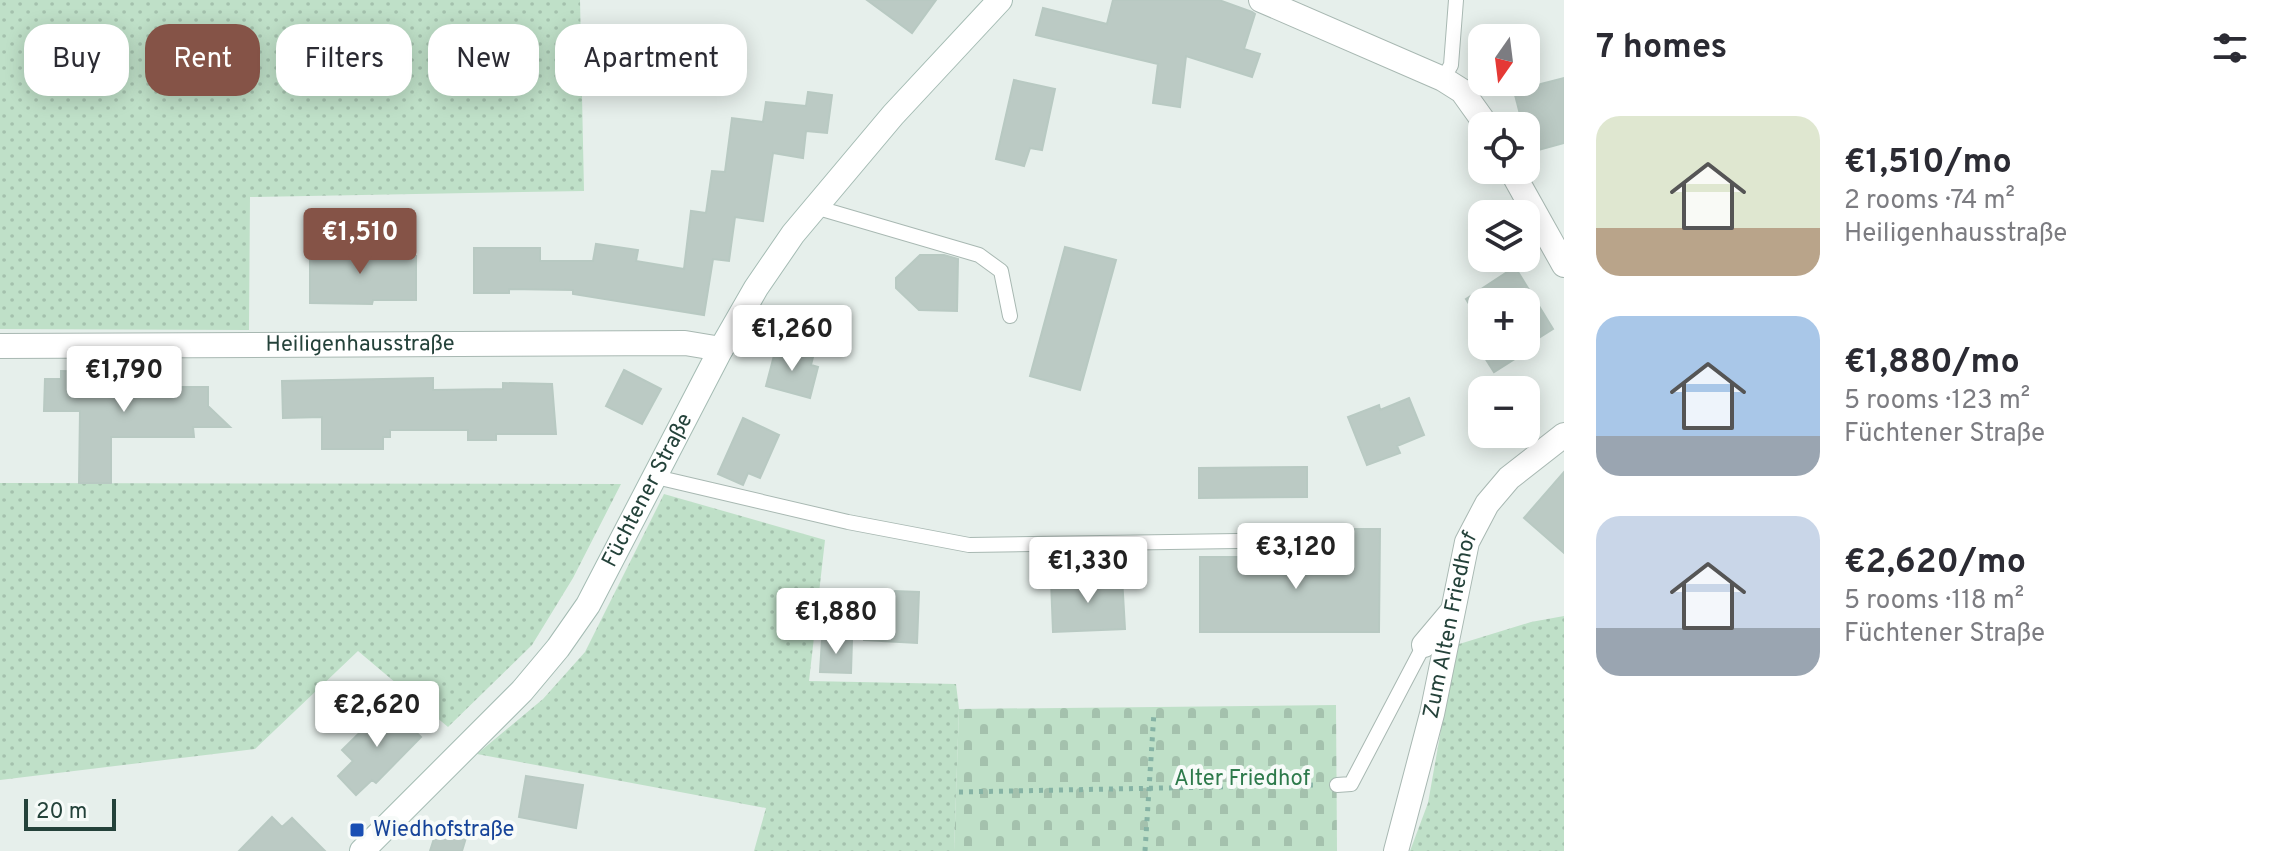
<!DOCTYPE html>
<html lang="en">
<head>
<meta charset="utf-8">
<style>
  :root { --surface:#fff; --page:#f7f7f7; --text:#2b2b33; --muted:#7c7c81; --accent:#855347 }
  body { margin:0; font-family:Overpass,sans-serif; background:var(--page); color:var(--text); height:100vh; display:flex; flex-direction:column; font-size:30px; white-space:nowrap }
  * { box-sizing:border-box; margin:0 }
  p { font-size:26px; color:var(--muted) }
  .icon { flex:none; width:44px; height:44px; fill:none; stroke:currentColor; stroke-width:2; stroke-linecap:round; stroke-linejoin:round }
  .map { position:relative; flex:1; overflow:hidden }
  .panel { display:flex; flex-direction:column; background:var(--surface); width:720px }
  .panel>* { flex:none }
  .banner { position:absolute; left:24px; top:24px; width:760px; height:72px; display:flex; gap:16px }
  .needle { width:52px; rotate:194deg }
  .buttons { position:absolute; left:1468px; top:24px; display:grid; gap:16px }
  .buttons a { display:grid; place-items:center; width:72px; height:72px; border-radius:16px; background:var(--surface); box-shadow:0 4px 20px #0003; font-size:40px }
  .scale { position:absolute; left:24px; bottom:20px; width:92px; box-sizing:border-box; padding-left:8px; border:4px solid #24423a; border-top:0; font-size:22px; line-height:28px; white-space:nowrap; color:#24423a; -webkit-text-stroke:6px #f7fbf9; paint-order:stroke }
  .price { position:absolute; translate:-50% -68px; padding:0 18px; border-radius:8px; background:#fff; color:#222; font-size:26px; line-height:52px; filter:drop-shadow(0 2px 4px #0008) }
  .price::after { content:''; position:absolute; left:50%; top:48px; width:24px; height:18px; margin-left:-12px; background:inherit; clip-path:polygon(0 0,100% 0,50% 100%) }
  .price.selected { background:var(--accent); color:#fff }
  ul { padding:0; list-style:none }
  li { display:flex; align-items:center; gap:24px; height:200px; padding:0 32px }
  li span { display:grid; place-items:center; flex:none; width:224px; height:160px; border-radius:24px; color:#555 }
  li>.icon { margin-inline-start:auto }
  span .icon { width:96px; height:96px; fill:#fffc; stroke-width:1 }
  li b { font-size:34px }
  h2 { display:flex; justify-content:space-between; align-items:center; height:96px; padding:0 32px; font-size:34px }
  .chip { padding:0 28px; border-radius:24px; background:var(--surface); box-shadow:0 4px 20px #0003; font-size:28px; line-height:72px }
  .chip.selected { background:var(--accent); color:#fff }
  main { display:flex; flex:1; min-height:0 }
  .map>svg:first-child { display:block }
  .grass { fill:url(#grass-dots) }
  .cemetery { fill:url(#cemetery-stones) }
  .building { fill:#bbcac4; stroke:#b8c9c2; stroke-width:2 }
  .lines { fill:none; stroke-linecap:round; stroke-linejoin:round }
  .lane-casing { stroke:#a8b8b2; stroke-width:16 }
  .street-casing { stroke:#a8b8b2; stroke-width:26 }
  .secondary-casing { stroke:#a4bbb3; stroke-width:26 }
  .path { stroke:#86b3a5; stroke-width:5; stroke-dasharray:4 6; stroke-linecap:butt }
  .lane { stroke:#fff; stroke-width:14 }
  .street { stroke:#fff; stroke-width:24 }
  .secondary { stroke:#fff; stroke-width:24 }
  .transit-dot { fill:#1a4fb4; stroke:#f7fbf9; stroke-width:3 }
  .labels { text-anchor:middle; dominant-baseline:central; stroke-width:8; stroke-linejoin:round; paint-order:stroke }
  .street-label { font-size:22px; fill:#24423a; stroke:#f7fbf9 }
  .park-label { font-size:22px; fill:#2d7a4b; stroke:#f7fbf9 }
  .transit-label { font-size:22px; fill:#164399; stroke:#f7fbf9; text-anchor:start }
</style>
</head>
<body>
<main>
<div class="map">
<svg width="1564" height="851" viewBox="0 0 1564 851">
  <defs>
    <pattern id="grass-dots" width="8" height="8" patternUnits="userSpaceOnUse" patternTransform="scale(2)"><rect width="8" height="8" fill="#bfe0c8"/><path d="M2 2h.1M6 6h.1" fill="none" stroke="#a4c1ad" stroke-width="1.8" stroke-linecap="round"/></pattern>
    <pattern id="cemetery-stones" width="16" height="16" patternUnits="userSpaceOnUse" patternTransform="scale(2)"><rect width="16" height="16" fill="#bfe0c8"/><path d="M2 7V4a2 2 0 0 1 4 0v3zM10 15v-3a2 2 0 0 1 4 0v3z" fill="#a4c1ad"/></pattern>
  </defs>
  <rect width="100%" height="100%" fill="#e6efeb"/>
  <path class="grass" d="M 0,0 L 580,0 L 584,191 L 250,197 L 249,330 L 0,329 Z
    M 0,483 L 621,484 L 573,578 L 532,645 L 448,727 L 358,651 L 255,749 L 0,780 Z
    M 664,494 L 825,540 L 809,681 L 956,684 L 959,709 L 954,851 L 754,851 L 766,808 L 477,754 L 543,699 L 585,652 Z
    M 1564,616 L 1564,851 L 1410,851 L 1428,803 L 1456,645 L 1531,622 Z"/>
  <path class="cemetery" d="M 1336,705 L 1337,851 L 954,851 L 959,709 Z"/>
  <path class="building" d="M 867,0 L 936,0 L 912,33 Z
    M 1113,0 L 1219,0 L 1252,12 L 1255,14 L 1244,49 L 1260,54 L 1252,77 L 1186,56 L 1180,107 L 1153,103 L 1158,64 L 1036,35 L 1043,8 L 1107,24 Z
    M 1564,78 L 1564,143 L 1531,152 L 1526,126 L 1523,126 L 1514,91 Z
    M 1014,80 L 1055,89 L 1042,150 L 1030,148 L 1024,166 L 996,159 Z
    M 808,92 L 832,95 L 827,133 L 806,131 L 803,158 L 773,153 L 763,221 L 735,217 L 729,261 L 713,259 L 704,315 L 573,294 L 573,290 L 509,289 L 509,293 L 474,293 L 474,248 L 540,248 L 540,261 L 593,261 L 596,244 L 638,250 L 636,261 L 684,269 L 691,211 L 706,213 L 712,171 L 725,172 L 732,118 L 763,122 L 766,102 L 806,106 Z
    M 310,247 L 373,248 L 372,256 L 416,256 L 416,300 L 373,300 L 372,304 L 310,303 Z
    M 1065,247 L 1116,260 L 1080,390 L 1030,376 Z
    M 920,255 L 944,255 L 958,259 L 957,311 L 919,310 L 896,288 L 896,278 Z
    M 1515,267 L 1553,329 L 1526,346 L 1526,302 L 1482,302 L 1482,325 L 1466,299 Z
    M 1482,344 L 1482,346 L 1525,346 L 1518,351 L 1521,355 L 1494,372 L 1478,347 Z
    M 776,348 L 813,357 L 811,365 L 818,367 L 810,398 L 766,386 Z
    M 624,370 L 661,389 L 642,424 L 606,406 Z
    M 61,371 L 112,372 L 112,380 L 144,379 L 144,387 L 208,387 L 208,406 L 230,427 L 193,427 L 194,437 L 111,437 L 111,483 L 79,483 L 80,411 L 44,411 L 45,379 L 61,379 Z
    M 433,378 L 433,390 L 503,389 L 503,383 L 552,384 L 556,434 L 496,434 L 496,440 L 468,440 L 468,430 L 390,430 L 390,437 L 383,437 L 383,449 L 322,449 L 322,417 L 283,418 L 282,381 Z
    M 1409,398 L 1424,435 L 1397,446 L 1400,453 L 1367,465 L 1348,417 L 1379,405 L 1380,410 Z
    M 743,418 L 779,435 L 760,478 L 748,473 L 743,485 L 718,474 Z
    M 1307,467 L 1307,497 L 1199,498 L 1199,468 Z
    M 1564,472 L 1564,553 L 1524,518 Z
    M 1324,529 L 1380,529 L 1379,632 L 1200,632 L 1200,557 L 1262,557 L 1262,575 L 1324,575 Z
    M 1122,577 L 1125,629 L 1053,632 L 1051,580 Z
    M 866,590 L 919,592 L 917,643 L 864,640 Z
    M 822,639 L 852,640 L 851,673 L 820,672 Z
    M 388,705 L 421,737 L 376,783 L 372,780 L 356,795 L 338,776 L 353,761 L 342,750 Z
    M 526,776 L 583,785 L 576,828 L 519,817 Z
    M 272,817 L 282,827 L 292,818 L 325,851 L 239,851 Z
    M 439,823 L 468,831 L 462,851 L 430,851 Z"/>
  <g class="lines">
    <g class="lane-casing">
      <path id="lane" d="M 1443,79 L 1451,65 L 1456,0
        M 815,207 L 979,255 L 1001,271 L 1010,316
        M 656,477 L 848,522 L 969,545 L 1300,540
        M 1337,785 L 1351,784 L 1424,645"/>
    </g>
    <g class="street-casing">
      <g id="street">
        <path d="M 1261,0 L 1443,79 L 1462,91 L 1487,126"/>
        <path d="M 1511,170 L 1564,265"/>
        <path id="s1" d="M 0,346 L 685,343 L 721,349"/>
        <path d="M 1424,645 L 1451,613"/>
        <path id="s2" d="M 1396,851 L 1432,714 L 1467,542 L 1487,504 L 1509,478 L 1564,435"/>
      </g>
    </g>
    <g class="secondary-casing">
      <g id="secondary">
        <path id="s3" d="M 362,851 L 522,691 L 558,648 L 588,605 L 721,349 L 756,288 L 793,234 L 893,115 L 1000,0"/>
      </g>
    </g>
    <path class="path" d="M 959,792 L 1316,785
      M 1145,851 L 1154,712"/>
    <use href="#lane" class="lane"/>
    <use href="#street" class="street"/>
    <use href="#secondary" class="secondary"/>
  </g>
  <rect class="transit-dot" x="349" y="822" width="16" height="16" rx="4"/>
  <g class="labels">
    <g class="street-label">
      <text stroke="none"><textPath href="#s1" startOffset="360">Heiligenhausstraße</textPath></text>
      <text stroke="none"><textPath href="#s3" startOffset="464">Füchtener Straße</textPath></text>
      <text stroke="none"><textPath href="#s2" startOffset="232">Zum Alten Friedhof</textPath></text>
    </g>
    <g class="park-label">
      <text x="1242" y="779">Alter Friedhof</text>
    </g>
    <g class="transit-label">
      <text x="373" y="830">Wiedhofstraße</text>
    </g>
  </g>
</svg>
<div class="buttons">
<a><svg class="needle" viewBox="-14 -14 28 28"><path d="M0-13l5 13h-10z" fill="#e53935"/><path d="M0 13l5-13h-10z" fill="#7c7c81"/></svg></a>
<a><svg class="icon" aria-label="locate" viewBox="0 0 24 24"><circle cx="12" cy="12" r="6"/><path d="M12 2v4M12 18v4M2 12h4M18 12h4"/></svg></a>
<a><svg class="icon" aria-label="layers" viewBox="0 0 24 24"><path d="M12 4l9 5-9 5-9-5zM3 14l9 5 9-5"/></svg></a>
<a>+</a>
<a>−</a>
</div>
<div class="scale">20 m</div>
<b class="price selected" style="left:360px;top:276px">€1,510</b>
<b class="price" style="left:792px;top:373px">€1,260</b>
<b class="price" style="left:124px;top:414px">€1,790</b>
<b class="price" style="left:1296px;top:591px">€3,120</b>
<b class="price" style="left:1088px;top:605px">€1,330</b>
<b class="price" style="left:836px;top:656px">€1,880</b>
<b class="price" style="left:377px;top:749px">€2,620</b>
<div class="banner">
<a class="chip">Buy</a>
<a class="chip selected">Rent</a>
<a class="chip">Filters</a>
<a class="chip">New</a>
<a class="chip">Apartment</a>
</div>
</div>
<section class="panel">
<h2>7 homes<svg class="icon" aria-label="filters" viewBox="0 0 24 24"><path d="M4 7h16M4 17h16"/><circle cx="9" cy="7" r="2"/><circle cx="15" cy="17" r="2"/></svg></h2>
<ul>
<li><span style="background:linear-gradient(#dfe7d0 70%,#b9a48a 0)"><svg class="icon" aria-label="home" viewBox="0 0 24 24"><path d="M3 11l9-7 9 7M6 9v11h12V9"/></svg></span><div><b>€1,510/mo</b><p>2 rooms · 74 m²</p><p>Heiligenhausstraße</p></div></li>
<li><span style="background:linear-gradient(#a9c7e8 75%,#9aa5b1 0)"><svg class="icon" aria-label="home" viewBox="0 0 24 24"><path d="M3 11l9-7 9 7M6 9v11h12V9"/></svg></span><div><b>€1,880/mo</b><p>5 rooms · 123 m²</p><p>Füchtener Straße</p></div></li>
<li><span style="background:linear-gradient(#c9d6e8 70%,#9aa5b1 0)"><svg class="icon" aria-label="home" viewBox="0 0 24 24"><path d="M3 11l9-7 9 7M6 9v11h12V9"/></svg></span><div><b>€2,620/mo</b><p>5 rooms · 118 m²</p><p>Füchtener Straße</p></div></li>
</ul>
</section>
</main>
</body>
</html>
